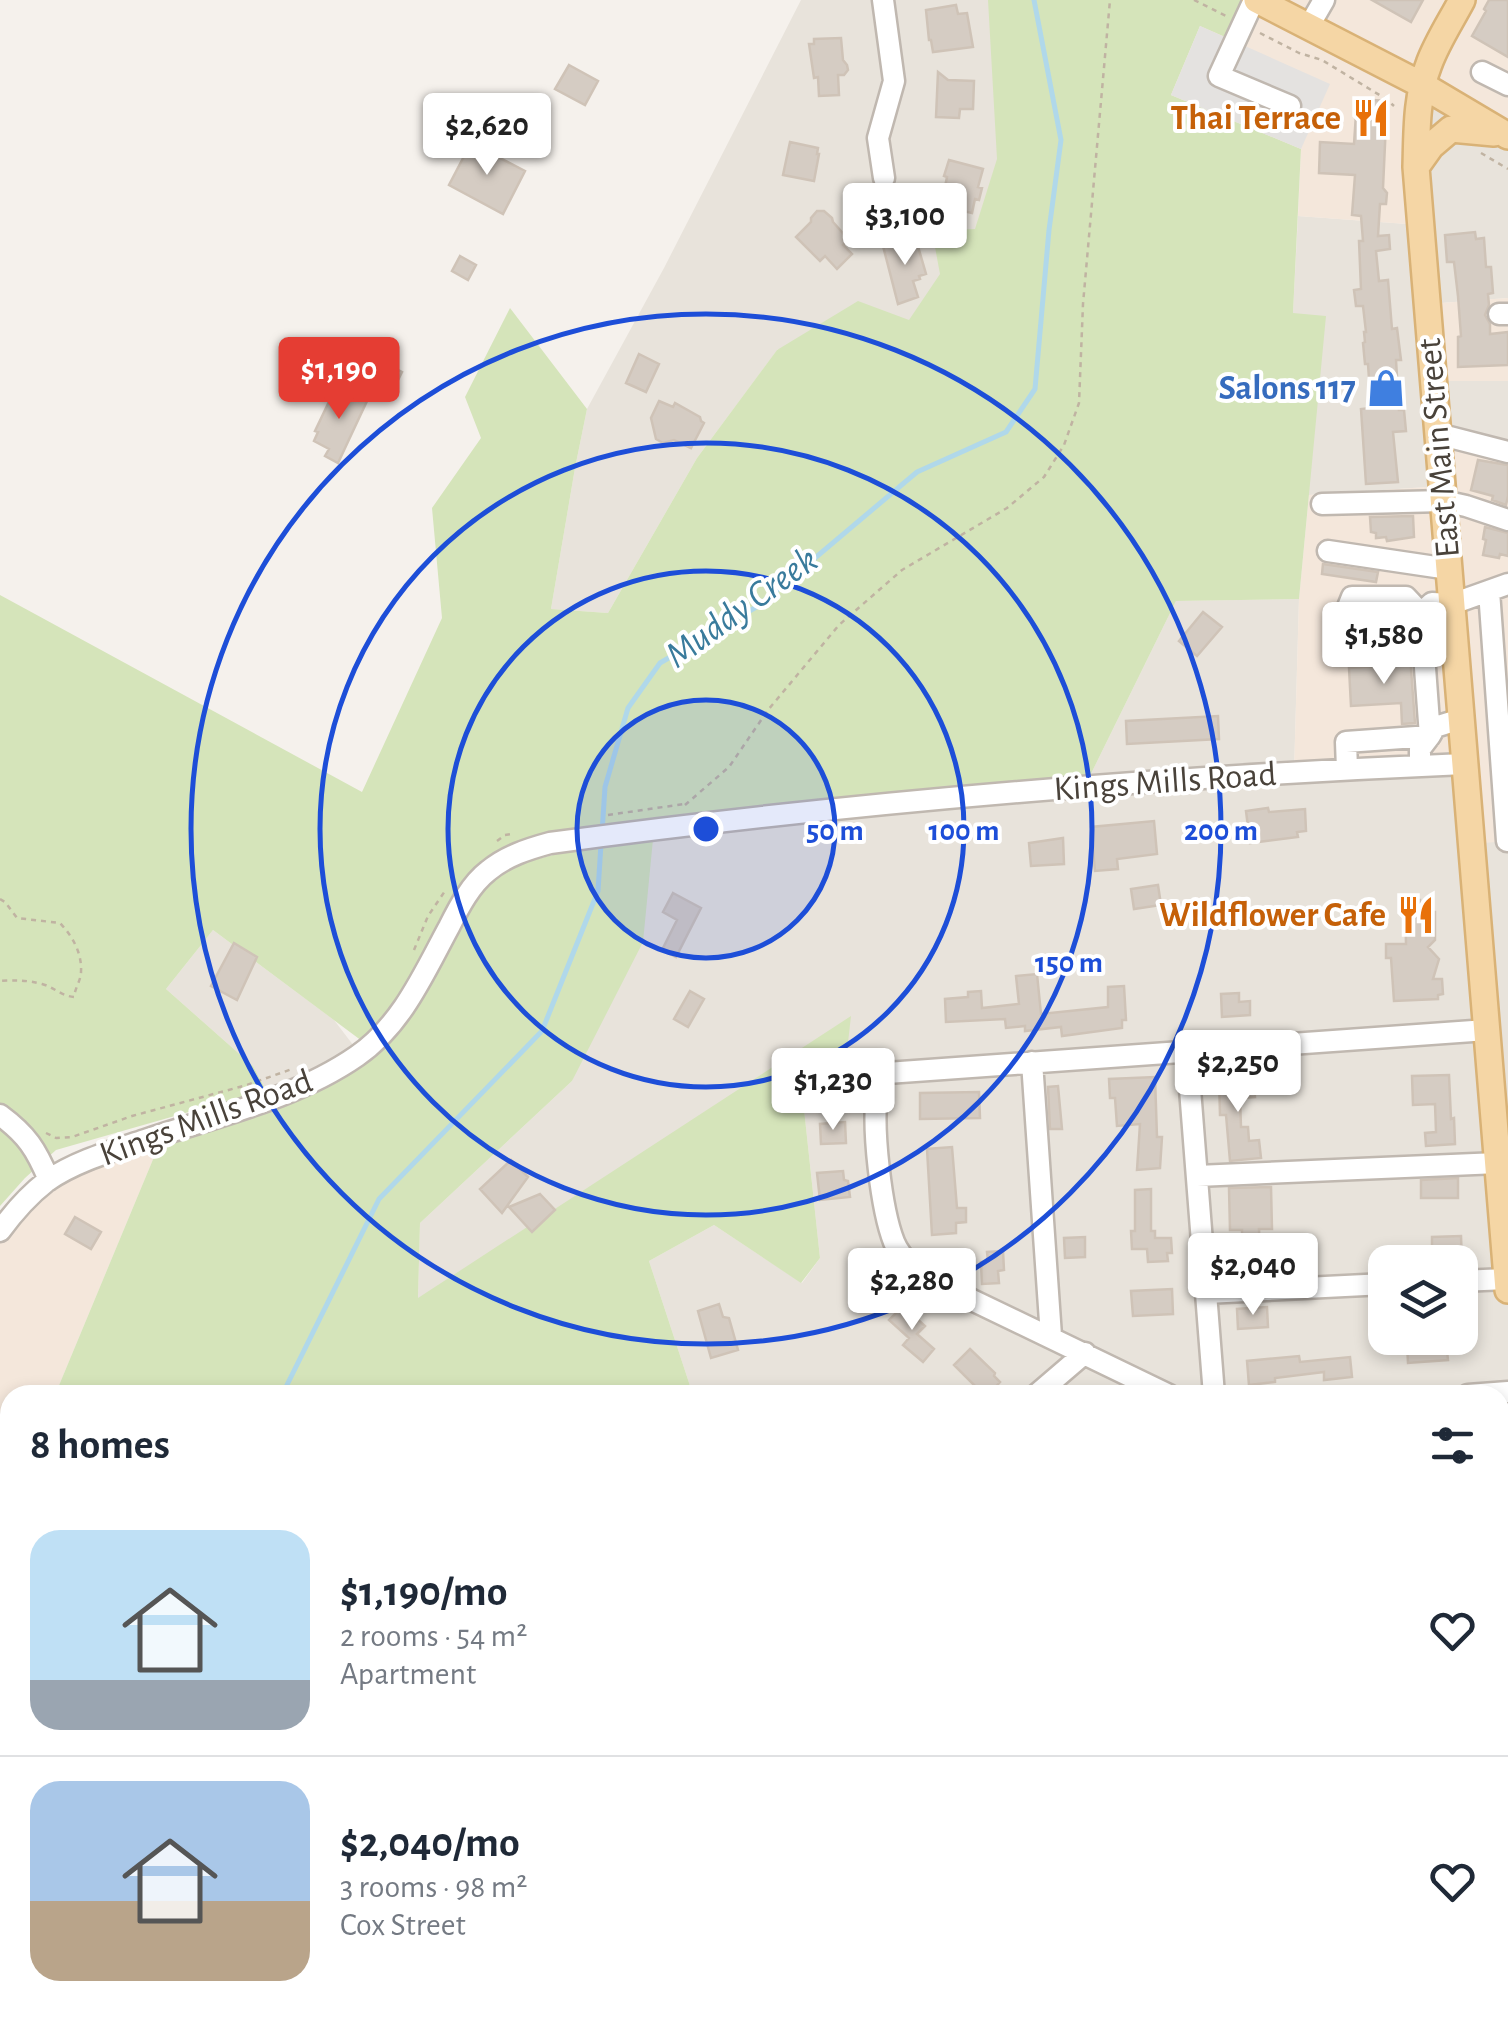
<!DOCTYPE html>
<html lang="en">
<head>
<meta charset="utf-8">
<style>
  :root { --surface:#fff; --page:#f2f2f3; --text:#1f2937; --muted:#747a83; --line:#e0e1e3; --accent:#e53d33 }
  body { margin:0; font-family:"Alegreya Sans",sans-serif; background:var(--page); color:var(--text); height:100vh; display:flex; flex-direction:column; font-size:38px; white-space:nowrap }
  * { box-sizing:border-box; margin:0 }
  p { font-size:32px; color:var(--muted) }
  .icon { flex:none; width:55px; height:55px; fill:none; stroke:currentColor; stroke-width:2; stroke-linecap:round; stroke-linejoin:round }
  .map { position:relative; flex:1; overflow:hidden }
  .side { position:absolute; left:0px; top:1385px; width:1510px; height:640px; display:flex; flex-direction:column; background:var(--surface); border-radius:30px 30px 0 0; box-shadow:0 5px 15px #0003 }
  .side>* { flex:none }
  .fabs { position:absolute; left:1368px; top:1245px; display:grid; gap:20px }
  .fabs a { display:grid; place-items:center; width:110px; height:110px; border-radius:20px; background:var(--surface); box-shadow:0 5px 15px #0003; font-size:50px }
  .price { position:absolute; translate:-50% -85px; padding:0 22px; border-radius:10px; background:#fff; color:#222; font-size:32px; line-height:65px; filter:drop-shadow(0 2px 5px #0008) }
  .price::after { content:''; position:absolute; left:50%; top:60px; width:30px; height:22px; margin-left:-15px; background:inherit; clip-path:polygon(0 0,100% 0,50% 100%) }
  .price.current { background:var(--accent); color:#fff }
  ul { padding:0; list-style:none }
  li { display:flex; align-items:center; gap:30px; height:250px; padding:0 30px }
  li+li { border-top:2px solid var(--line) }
  li span { display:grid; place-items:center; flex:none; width:280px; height:200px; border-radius:30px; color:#555 }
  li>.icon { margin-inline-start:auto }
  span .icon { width:120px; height:120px; fill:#fffc; stroke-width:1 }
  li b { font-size:42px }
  h2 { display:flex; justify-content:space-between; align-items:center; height:120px; padding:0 30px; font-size:42px }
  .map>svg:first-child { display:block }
  .residential { fill:#e8e3db; fill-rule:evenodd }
  .commercial { fill:#f4e7db }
  .green { fill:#d5e4ba; fill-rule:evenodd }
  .parking { fill:#e4e2e0 }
  .water { fill:#b0d8ea }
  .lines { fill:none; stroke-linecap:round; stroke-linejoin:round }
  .stream { stroke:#b0d8ea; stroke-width:5 }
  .building { fill:#d5ccc3; stroke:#cfc3b7; stroke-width:2.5 }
  .minor-casing { stroke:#c0b8b0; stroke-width:25 }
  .major-casing { stroke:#d9b276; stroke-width:30 }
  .path { stroke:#c0b3a2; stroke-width:2.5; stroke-dasharray:5 5; stroke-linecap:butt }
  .minor { stroke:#fff; stroke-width:20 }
  .major { stroke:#f5d6a5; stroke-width:25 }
  .ring { fill:none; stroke:#1d4ed8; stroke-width:5 }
  .labels { text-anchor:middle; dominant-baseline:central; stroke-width:8; stroke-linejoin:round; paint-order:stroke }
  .food-label { font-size:35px; font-weight:bold; fill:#c56008; stroke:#fff; text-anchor:end }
  .shop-label { font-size:35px; font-weight:bold; fill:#366cbe; stroke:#fff; text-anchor:end }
  .street-label { font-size:35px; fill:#49423a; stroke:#fff }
  .water-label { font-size:38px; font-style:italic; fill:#397b9c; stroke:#fff }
  .centre { fill:#1d4ed8; stroke:#fff; stroke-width:5 }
  .ring-label { font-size:30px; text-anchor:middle; font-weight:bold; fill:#1d4ed8; stroke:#fff; stroke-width:8; stroke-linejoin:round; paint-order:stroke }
</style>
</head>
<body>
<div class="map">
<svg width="1508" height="2025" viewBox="0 0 1508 2025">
  <rect width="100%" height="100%" fill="#f5f1ec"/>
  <path class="residential" d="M 801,0 L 1008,0 L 1049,230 L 949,417 L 778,349 L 697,458 L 608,613 L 551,609 L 575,468 L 587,409 L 664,268 Z
    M 1422,85 L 1508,136 L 1508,298 L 1428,304 L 1434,381 L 1508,381 L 1508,452 L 1442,486 L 1309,495 L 1293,313 L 1298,216 L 1421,225 Z
    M 1299,599 L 1294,773 L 1084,788 L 1176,601 Z
    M 1464,764 L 1508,841 L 1508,1692 L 1500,1696 L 1500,1395 L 693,1395 L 649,1261 L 714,1225 L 802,1283 L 820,1258 L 804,1109 L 845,1069 L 418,1299 L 420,1223 L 572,1081 L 653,829 ZM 1385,1262 L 1460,1262 L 1460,1338 L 1385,1338 Z
    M 213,930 L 334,1020 L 360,1054 L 271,1098 L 253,1066 L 166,989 Z
    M 0,1412 L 10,1412 L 10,2015 L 295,2015 L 308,2025 L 0,2025 Z
    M 1508,1809 L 1508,2025 L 726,2025 L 741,2015 L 1500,2015 L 1500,1811 Z"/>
  <path class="commercial" d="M 1211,0 L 1508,0 L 1508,136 L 1423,85 L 1420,225 L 1298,216 L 1301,149 L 1171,95 Z
    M 1508,298 L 1508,381 L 1433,381 L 1427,304 Z
    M 1438,434 L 1508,452 L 1508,841 L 1471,844 L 1463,764 L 1294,773 L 1299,599 L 1309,495 L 1442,486 Z
    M 164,1133 L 55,1395 L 10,1395 L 10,1412 L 0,1412 L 0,1231 L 31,1195 Z"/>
  <path class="green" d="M 988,0 L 1254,0 L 1232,40 L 1200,26 L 1171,95 L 1301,149 L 1293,313 L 1326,316 L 1299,599 L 1176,601 L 1084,788 L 654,829 L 643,942 L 572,1081 L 420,1223 L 418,1298 L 851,1016 L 845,1069 L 804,1109 L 820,1258 L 801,1283 L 714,1225 L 649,1261 L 693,1395 L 55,1395 L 164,1133 L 271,1098 L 366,1044 L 213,930 L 166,989 L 253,1066 L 266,1090 L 56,1150 L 25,1178 L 0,1206 L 0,595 L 362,792 L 442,618 L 432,508 L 481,438 L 465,397 L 510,308 L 587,409 L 575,468 L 551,609 L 608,613 L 697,458 L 777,350 L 858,301 L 909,320 L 940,274 L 932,231 L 975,229 L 997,159 ZM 639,833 L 494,870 L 550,843 Z
    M 1508,1692 L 1508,1809 L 1500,1811 L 1500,1696 Z
    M 60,2015 L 122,2015 L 123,2025 L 61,2025 Z
    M 289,2015 L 741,2015 L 726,2025 L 295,2025 Z"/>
  <path class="parking" d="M 1200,26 L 1330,84 L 1301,149 L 1171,95 Z"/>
  <path class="water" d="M 122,2015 L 231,2015 L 230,2025 L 123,2025 Z"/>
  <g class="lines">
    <path class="stream" d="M 602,833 L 605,787 L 628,708 L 660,663 L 758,606 L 917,472 L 1006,432 L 1035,389 L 1049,230 L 1061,140 L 1034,0
      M 282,1395 L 379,1199 L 542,1031 L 598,891 L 601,844
      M 589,2025 L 593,2015"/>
  </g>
  <path class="building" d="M 1372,0 L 1423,0 L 1411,22 Z
    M 1489,0 L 1508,0 L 1508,57 L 1472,36 L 1486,11 L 1484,9 Z
    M 956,5 L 958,14 L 967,13 L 973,47 L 933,52 L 931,40 L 929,40 L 926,10 Z
    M 841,38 L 843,60 L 847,65 L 848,70 L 844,75 L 838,75 L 839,95 L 819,96 L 818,77 L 814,78 L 809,44 L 814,44 L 814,39 Z
    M 569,65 L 598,81 L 585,105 L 555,89 Z
    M 938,72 L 948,80 L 974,81 L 973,109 L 960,109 L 959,118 L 936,117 Z
    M 1357,99 L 1387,101 L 1383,188 L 1387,193 L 1386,204 L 1380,204 L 1378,236 L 1389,235 L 1390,249 L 1376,251 L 1379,281 L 1388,280 L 1392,329 L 1397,328 L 1401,360 L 1396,360 L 1399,410 L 1404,410 L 1406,431 L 1393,432 L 1398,482 L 1366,484 L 1361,409 L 1371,408 L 1368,364 L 1365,364 L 1363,343 L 1365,342 L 1364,332 L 1366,332 L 1363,306 L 1356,306 L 1354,290 L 1361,289 L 1359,241 L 1363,241 L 1361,216 L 1352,215 L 1355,175 L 1319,173 L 1320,142 L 1354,144 Z
    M 790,142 L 818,148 L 817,154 L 819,154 L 814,181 L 783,175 Z
    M 471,143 L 525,171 L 503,214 L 449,185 Z
    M 949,160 L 983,169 L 978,187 L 982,188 L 979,200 L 975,199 L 972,213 L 941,206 L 947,177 L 944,176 Z
    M 817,211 L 824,211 L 832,218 L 833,222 L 848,239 L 843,245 L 852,254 L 837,269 L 825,256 L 820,261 L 796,237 L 811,222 L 811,218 Z
    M 1475,232 L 1476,239 L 1484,238 L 1486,267 L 1491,267 L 1493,293 L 1488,294 L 1489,305 L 1485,315 L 1490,324 L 1490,334 L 1508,332 L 1508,365 L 1458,367 L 1458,337 L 1461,336 L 1458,296 L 1454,262 L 1447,262 L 1445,235 Z
    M 915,236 L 926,274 L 919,276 L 920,279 L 913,281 L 918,297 L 898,304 L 883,246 Z
    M 460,256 L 476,265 L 468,280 L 452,271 Z
    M 639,354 L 659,364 L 646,392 L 626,383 Z
    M 385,363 L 402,372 L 393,390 L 376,381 Z
    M 337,385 L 367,401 L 338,463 L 325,456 L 329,449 L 314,441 L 318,432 L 315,431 Z
    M 659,401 L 673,407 L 675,403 L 700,417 L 701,421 L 704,423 L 691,448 L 674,440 L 663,443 L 656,439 L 651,418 Z
    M 1478,460 L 1508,465 L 1508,496 L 1506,505 L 1492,500 L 1493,496 L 1471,490 Z
    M 1413,516 L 1414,537 L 1387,541 L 1386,537 L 1376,538 L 1376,533 L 1371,532 L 1370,517 Z
    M 1485,527 L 1508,533 L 1508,556 L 1500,554 L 1499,558 L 1483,555 L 1486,540 L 1483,539 Z
    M 1323,564 L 1378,572 L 1376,582 L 1322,574 Z
    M 1203,612 L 1222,627 L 1197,656 L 1179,641 Z
    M 1410,655 L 1415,723 L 1402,724 L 1401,703 L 1351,706 L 1349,668 L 1397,665 Z
    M 1218,716 L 1219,739 L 1127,744 L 1126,721 Z
    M 1268,808 L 1269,812 L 1305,809 L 1306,831 L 1297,832 L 1298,837 L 1250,843 L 1246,811 Z
    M 1154,821 L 1157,854 L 1117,859 L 1118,869 L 1095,871 L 1091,827 Z
    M 1063,838 L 1064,864 L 1031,866 L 1029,843 Z
    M 1158,885 L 1161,905 L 1134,909 L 1131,889 Z
    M 673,893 L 701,908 L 676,957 L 662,950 L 677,920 L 663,912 Z
    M 1405,900 L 1420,900 L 1420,912 L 1435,912 L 1435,940 L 1428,947 L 1439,959 L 1433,979 L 1442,979 L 1443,994 L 1438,995 L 1438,999 L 1394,1001 L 1391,958 L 1386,958 L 1386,944 L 1406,944 Z
    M 234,943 L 257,957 L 237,1000 L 211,986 Z
    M 1037,974 L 1041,1014 L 1108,1007 L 1108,987 L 1124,986 L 1126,1020 L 1122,1020 L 1122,1028 L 1062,1036 L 1061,1027 L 1025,1031 L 1025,1026 L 1006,1028 L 1005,1019 L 946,1022 L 945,999 L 968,997 L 968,992 L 981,991 L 982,1008 L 1019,1004 L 1016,976 Z
    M 690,991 L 704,999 L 688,1027 L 674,1019 Z
    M 1239,993 L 1239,1002 L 1250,1001 L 1250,1015 L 1222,1017 L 1221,994 Z
    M 1238,1070 L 1254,1070 L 1255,1097 L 1240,1098 L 1241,1127 L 1248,1127 L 1249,1141 L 1259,1140 L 1261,1158 L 1230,1161 L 1226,1115 L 1220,1115 L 1219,1078 L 1238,1077 Z
    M 1449,1075 L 1451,1119 L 1454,1118 L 1455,1144 L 1426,1146 L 1425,1133 L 1436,1132 L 1435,1104 L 1413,1105 L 1412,1076 Z
    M 1155,1077 L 1157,1137 L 1162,1137 L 1160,1168 L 1137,1170 L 1140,1124 L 1117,1126 L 1115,1098 L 1110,1098 L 1109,1079 Z
    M 1058,1086 L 1062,1129 L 1050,1129 L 1048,1087 Z
    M 979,1092 L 980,1118 L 920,1119 L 920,1093 Z
    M 845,1122 L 846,1143 L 821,1144 L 820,1124 Z
    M 952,1147 L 957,1208 L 966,1208 L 966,1222 L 956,1223 L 956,1233 L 932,1235 L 927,1149 Z
    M 511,1160 L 528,1177 L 502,1213 L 480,1189 Z
    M 843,1171 L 844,1180 L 848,1181 L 850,1197 L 820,1200 L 817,1173 Z
    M 1458,1178 L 1458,1198 L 1421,1198 L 1421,1180 Z
    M 1271,1187 L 1272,1229 L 1259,1229 L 1260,1259 L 1300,1257 L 1301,1274 L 1243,1277 L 1242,1230 L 1230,1230 L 1229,1188 Z
    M 1151,1189 L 1151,1231 L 1155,1231 L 1155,1238 L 1171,1238 L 1172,1253 L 1167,1253 L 1168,1261 L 1148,1262 L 1147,1249 L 1132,1249 L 1131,1231 L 1135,1231 L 1135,1190 Z
    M 540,1194 L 555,1210 L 532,1232 L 509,1207 Z
    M 75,1217 L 101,1232 L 91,1249 L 65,1234 Z
    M 1461,1236 L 1462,1262 L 1432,1262 L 1432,1237 Z
    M 1085,1237 L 1085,1257 L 1065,1258 L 1064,1238 Z
    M 1003,1251 L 1004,1270 L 998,1271 L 999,1283 L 982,1284 L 981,1262 L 988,1261 L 987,1252 Z
    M 1172,1289 L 1173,1314 L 1133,1316 L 1131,1291 Z
    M 719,1304 L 723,1317 L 729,1318 L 738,1350 L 711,1358 L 698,1311 Z
    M 903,1306 L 925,1326 L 917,1334 L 934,1349 L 923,1362 L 903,1345 L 909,1338 L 889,1320 Z
    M 1267,1307 L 1268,1327 L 1238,1329 L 1237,1309 Z
    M 1446,1341 L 1448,1360 L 1408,1363 L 1407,1344 Z
    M 970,1349 L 995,1373 L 994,1376 L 1000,1382 L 988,1395 L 984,1395 L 954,1365 Z
    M 1299,1356 L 1300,1362 L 1350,1357 L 1352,1377 L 1324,1380 L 1324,1372 L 1275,1378 L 1275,1382 L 1249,1385 L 1247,1361 Z"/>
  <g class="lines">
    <g class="minor-casing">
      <path id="minor" d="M 883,0 L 894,81 L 878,138 L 884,178
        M 1254,0 L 1219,76 L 1290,106
        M 1309,26 L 1324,0
        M 1482,72 L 1508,85
        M 1499,314 L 1508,314
        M 1438,434 L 1508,452
        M 1322,504 L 1443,501 L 1466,506 L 1508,520
        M 1328,551 L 1449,569
        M 1489,591 L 1507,841
        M 1420,766 L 1420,749 L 1430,736 L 1421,613 L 1406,597 L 1352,597 L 1344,617 L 1352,632 L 1408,631 L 1421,613 L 1432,603 L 1452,604 L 1508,584
        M 1347,769 L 1346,742 L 1430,736 L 1435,727 L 1461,719
        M 1187,1051 L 1214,1395
        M 1032,1062 L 1051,1336
        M 0,1115 C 27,1135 36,1149 49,1180
        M 1197,1176 L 1498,1163
        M 0,1231 C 13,1213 29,1195 47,1181 C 76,1161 112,1151 145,1140 C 216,1116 295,1099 357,1056 C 402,1025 424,973 449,927 C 459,907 471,884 488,871 C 506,856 528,849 550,843 C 853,802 1159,777 1464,764
        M 1460,1281 L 1507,1279
        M 1206,1293 L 1385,1284
        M 1036,1395 L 1085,1353
        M 1169,1395 L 972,1300 L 912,1267 C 904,1259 898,1252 894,1242 C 881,1209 872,1128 877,1094 C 878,1086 882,1080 887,1073 L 1487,1030
        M 1468,1395 L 1508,1392
        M 935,2015 L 937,2025
        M 1216,2015 L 1218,2025
        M 1429,2015 L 1431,2025
        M 1477,2015 L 1479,2025
        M 1502,2025 L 1508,2024"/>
    </g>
    <g class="major-casing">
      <path id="major" d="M 1257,0 L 1422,85 L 1508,136
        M 1462,0 C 1451,21 1437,42 1429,64 C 1416,97 1417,132 1416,167 L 1508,1290
        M 1416,167 L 1431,146 L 1451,129 L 1494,133"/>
    </g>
    <path class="path" d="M 1194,0 L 1226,16
      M 1260,33 L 1299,53 L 1322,60 L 1386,99 L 1394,106
      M 1481,153 L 1508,169
      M 685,805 L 729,767 L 768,710 L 839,625 L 902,570 L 1007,508 L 1044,477 L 1064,445 L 1079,403 L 1083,304 L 1110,0
      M 608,815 L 684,804
      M 497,841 L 505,835 L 512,834
      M 0,899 L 5,902 L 17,918 L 60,923 C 73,937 82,953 81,972 C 81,980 75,988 74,997 C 61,996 54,987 42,984 C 27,980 15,980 0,981
      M 414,950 L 428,916 L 445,891
      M 46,1133 L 56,1138 L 72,1137 L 132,1116 L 247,1085 L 292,1069
      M 1500,1832 L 1508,1830"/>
    <use href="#minor" class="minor"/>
    <use href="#major" class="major"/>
  </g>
  <circle cx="706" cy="829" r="129" fill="#1d4ed8" fill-opacity=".12"/>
  <g class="ring">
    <circle cx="706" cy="829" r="129"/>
    <circle cx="706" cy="829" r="258"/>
    <circle cx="706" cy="829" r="386"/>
    <circle cx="706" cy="829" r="515"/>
  </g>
  <defs>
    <g id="restaurant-bare" transform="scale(3)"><path d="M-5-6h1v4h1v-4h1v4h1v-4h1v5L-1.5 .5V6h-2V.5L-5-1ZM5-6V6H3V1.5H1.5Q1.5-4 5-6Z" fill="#e8710a" stroke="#fff" stroke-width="2.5" paint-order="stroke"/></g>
    <g id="shop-bare" transform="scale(3)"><path d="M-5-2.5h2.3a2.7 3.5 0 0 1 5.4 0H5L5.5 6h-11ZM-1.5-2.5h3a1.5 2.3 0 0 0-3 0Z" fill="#3f7fe0" stroke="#fff" stroke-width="2.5" paint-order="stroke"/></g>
  </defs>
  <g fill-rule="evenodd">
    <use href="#restaurant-bare" x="1371" y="118"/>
    <use href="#shop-bare" x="1386" y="388"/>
    <use href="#restaurant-bare" x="1416" y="915"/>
  </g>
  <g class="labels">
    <g class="food-label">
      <text x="1341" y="118">Thai Terrace</text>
      <text x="1386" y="915">Wildflower Cafe</text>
    </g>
    <g class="shop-label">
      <text x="1356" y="388">Salons 117</text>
    </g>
    <g class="street-label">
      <text transform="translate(1439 448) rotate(-95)">East Main Street</text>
      <text transform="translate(1165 782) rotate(-4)">Kings Mills Road</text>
      <text transform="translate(206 1118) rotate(-20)">Kings Mills Road</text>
    </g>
    <g class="water-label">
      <text transform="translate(742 608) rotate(-36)">Muddy Creek</text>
    </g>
  </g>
  <circle cx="706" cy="829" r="15" class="centre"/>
  <g class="ring-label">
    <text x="835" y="840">50 m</text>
    <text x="964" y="840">100 m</text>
    <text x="1221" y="840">200 m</text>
    <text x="1069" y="972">150 m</text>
  </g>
</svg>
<div class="fabs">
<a><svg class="icon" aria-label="layers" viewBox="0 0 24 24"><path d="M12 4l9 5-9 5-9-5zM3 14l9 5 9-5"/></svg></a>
</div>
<b class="price" style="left:487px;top:178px">$2,620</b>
<b class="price" style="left:905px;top:268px">$3,100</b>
<b class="price current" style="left:339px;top:422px">$1,190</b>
<b class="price" style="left:1384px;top:687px">$1,580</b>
<b class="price" style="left:1238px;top:1115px">$2,250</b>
<b class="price" style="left:833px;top:1133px">$1,230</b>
<b class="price" style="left:1253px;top:1318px">$2,040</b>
<b class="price" style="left:912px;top:1333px">$2,280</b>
<section class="side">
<h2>8 homes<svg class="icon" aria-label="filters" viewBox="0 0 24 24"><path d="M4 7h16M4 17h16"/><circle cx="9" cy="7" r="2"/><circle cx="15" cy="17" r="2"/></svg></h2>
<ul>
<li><span style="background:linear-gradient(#bfe0f5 75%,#9aa5b1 0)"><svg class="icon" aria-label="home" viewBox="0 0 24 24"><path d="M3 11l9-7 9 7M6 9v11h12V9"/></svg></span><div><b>$1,190/mo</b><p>2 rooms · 54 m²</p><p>Apartment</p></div><svg class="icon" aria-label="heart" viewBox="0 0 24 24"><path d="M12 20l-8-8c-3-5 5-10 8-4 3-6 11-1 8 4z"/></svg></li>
<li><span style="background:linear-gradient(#a9c7e8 60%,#b9a48a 0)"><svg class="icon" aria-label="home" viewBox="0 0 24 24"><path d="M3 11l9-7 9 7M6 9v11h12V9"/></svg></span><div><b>$2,040/mo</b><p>3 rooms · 98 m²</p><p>Cox Street</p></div><svg class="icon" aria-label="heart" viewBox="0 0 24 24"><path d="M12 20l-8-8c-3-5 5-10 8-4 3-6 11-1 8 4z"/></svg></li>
</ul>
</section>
</div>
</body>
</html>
